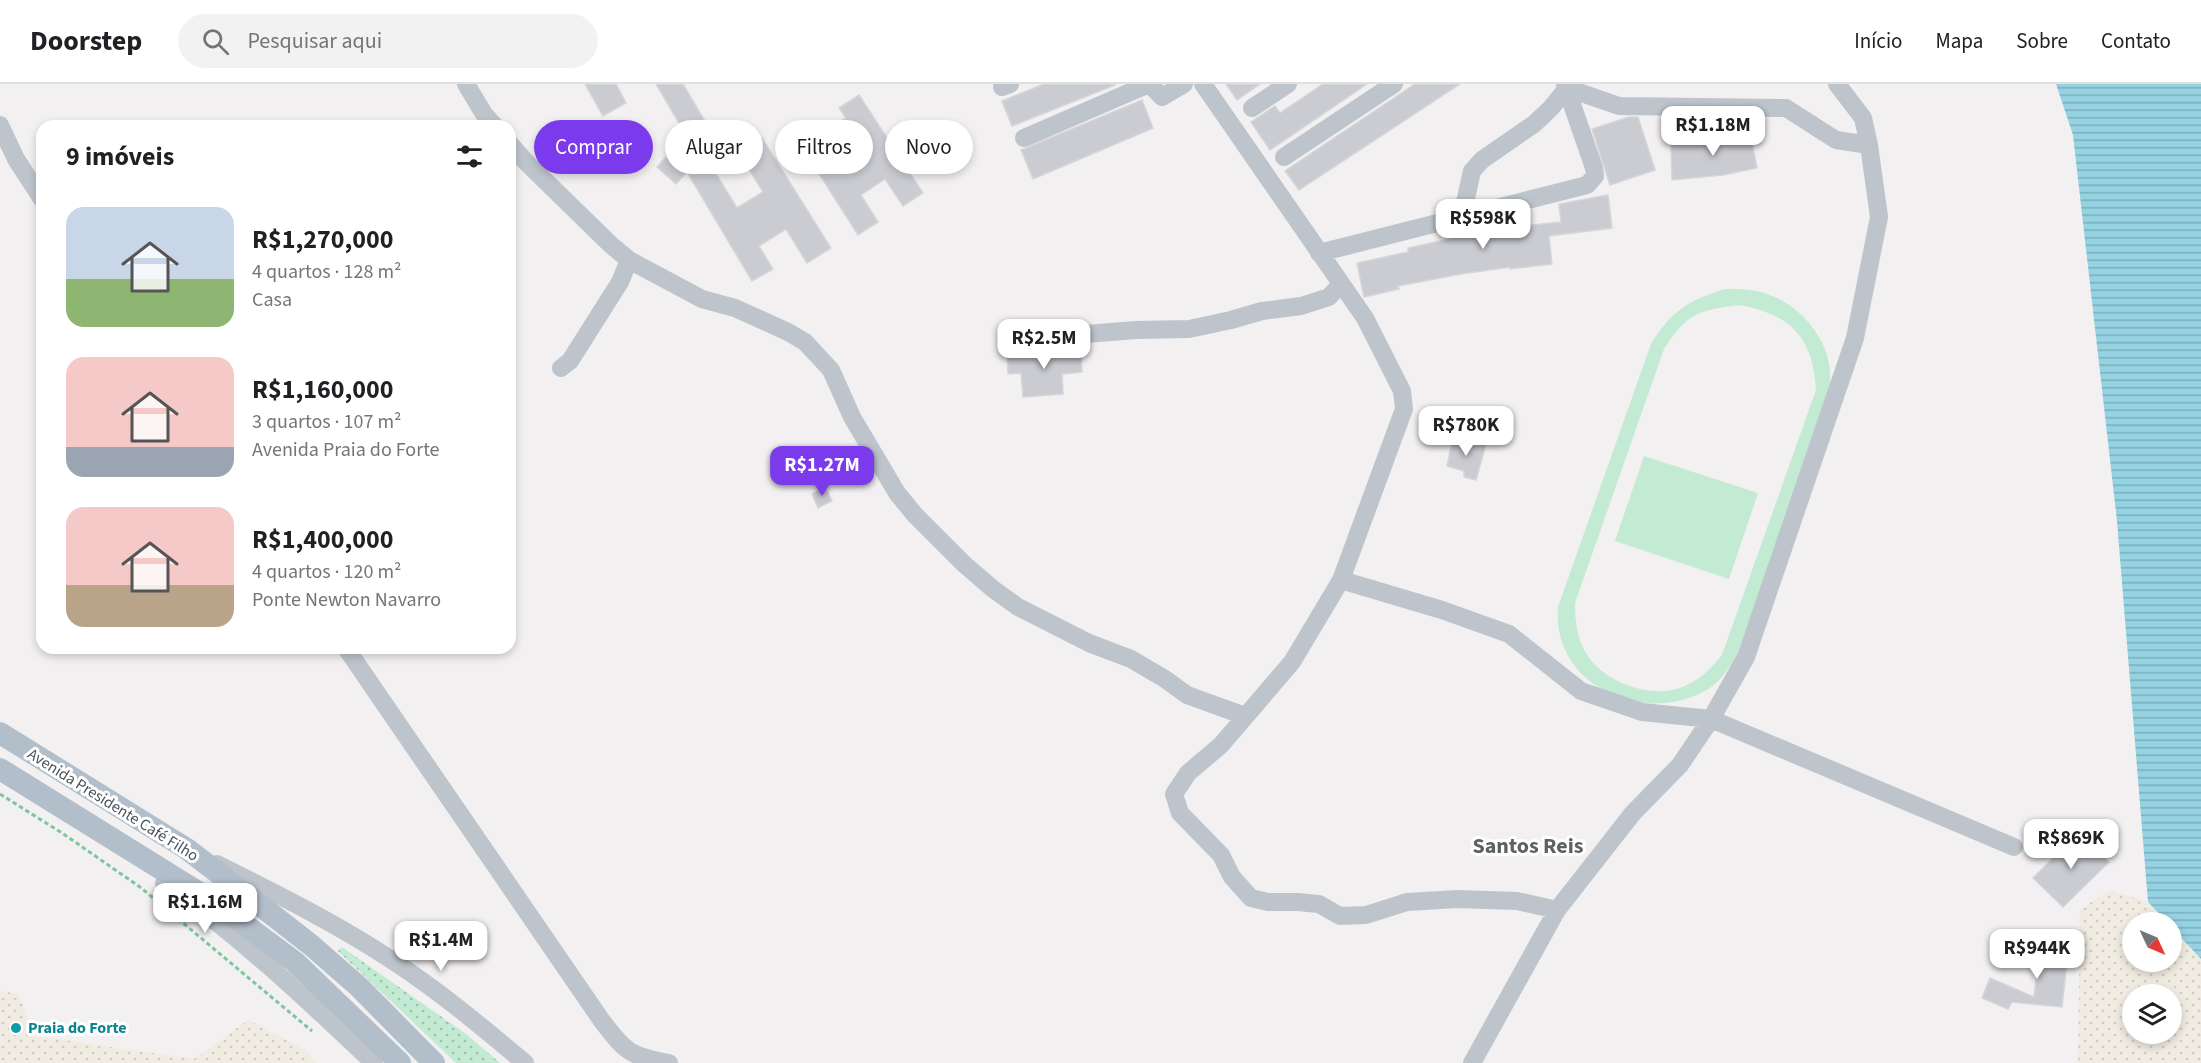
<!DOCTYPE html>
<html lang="pt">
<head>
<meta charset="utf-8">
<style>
  :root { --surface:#fff; --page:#f2f2f2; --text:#202124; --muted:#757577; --line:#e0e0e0; --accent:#7c3aed }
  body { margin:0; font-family:"Source Sans 3",sans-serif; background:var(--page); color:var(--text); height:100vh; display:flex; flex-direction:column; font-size:22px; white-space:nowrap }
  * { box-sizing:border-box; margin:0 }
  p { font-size:20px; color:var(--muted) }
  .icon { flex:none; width:33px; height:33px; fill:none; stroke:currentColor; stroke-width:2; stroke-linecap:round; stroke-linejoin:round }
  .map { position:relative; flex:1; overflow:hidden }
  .panel { position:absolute; left:36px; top:36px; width:480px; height:534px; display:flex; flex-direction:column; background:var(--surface); border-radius:18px; box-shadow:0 3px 9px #0003 }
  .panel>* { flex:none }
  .banner { position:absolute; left:534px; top:36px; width:570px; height:54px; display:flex; gap:12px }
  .needle { width:39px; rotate:134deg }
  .buttons { position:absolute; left:2122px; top:828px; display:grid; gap:12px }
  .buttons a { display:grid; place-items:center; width:60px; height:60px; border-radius:50%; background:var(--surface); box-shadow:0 3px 9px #0003; font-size:30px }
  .price { position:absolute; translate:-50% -51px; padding:0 14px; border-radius:12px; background:#fff; color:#222; font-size:20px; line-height:39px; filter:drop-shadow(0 2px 3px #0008) }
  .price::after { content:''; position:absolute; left:50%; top:36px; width:18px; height:14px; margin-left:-9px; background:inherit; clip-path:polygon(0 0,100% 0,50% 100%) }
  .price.selected { background:var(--accent); color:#fff }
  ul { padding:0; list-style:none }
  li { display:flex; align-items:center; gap:18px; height:150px; padding:0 30px }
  li span { display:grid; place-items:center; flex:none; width:168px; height:120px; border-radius:18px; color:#555 }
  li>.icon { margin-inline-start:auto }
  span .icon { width:72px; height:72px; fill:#fffc; stroke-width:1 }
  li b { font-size:26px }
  h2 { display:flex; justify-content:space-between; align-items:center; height:72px; padding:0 30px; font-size:26px }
  .chip { padding:0 21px; border-radius:27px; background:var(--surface); box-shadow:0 3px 9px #0003; font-size:21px; line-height:54px }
  .chip.selected { background:var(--accent); color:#fff }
  header { display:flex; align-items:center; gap:36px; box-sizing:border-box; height:84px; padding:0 30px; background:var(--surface); border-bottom:2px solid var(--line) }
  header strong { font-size:28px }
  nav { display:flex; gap:33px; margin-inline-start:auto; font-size:21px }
  .search { width:420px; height:54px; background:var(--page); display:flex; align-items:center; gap:15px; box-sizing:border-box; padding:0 21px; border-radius:33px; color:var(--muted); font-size:22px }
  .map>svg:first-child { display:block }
  .grass { fill:url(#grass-dots) }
  .sand { fill:url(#sand-dots); fill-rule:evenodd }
  .park { fill:#c3ead2; fill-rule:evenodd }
  .water { fill:url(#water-rules) }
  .building { fill:#cbccd2; stroke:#d4d6da; stroke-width:1.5 }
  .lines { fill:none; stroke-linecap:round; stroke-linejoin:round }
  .path { stroke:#7fc5a2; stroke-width:3; stroke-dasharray:4.5 3; stroke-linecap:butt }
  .minor { stroke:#bdc4cb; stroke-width:18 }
  .major { stroke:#b2bfcb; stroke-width:22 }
  .culture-dot { fill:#0f9aa8; stroke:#fff; stroke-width:2 }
  .labels { text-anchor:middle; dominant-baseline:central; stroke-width:6; stroke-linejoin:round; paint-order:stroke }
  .street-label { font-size:16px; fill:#4a535b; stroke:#fff }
  .culture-label { font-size:16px; font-weight:bold; fill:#0d838f; stroke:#fff; text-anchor:start }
  .district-label { font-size:22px; font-weight:bold; fill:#5d6064; stroke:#fff }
</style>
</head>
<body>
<header>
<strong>Doorstep</strong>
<div class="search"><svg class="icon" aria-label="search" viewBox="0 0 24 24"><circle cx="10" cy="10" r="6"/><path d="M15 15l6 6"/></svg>Pesquisar aqui</div>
<nav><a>Início</a><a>Mapa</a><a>Sobre</a><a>Contato</a></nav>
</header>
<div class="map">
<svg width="2201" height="979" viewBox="0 0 2201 979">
  <defs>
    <pattern id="grass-dots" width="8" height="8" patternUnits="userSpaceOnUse" patternTransform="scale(1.5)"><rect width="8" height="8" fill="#c3ead2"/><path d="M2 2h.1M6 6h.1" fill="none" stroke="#a0c0ad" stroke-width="1.8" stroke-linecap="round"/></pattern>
    <pattern id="sand-dots" width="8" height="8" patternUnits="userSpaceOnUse" patternTransform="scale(1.5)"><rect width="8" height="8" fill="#f1ece2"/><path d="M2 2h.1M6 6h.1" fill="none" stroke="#d0ccc4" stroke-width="1.8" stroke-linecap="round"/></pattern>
    <pattern id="water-rules" width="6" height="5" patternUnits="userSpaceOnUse" patternTransform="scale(1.5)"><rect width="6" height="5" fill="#95d3e2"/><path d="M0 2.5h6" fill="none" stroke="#7caeba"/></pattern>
  </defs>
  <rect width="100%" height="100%" fill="#f2f0f0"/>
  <path class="grass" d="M 342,863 L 466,950 L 500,979 L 456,979 L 338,867 Z"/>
  <path class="sand" d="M 2109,806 L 2148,818 L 2167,838 L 2133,838 L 2133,878 L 2172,878 L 2172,844 L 2201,875 L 2201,979 L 2078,979 L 2080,826 ZM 2133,910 L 2172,910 L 2172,950 L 2133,950 Z
    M 0,907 L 18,910 L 36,952 L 194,975 L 248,936 L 304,965 L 317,979 L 0,979 Z"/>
  <path class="park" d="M 1725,205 C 1739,205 1754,205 1767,210 C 1799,220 1827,253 1830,286 C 1831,296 1830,305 1829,315 L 1736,573 C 1727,587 1717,602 1701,609 C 1637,640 1552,599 1558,523 L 1651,260 C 1670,228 1689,216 1725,205 ZM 1740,221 C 1791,231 1813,253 1816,306 L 1722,571 C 1712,583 1702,594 1687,601 C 1656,617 1606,600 1588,572 C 1577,556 1575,538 1575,519 L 1664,265 C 1687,229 1698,226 1740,221 Z
    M 1644,372 L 1758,409 L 1729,495 L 1615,457 Z"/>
  <path class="water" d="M 2056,0 L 2201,0 L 2201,875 L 2172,844 L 2172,838 L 2167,838 L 2148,818 L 2117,437 L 2073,51 Z"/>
  <path class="building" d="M 585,0 L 616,0 L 626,19 L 603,32 Z
    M 656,0 L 683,0 L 719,61 L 704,70 L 737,124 L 763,108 L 739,69 L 762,54 L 831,164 L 807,179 L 786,145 L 759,162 L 773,185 L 752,197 L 687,88 L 676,100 L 657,83 L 686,51 Z
    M 1044,0 L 1115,0 L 1115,1 L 1012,42 L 1002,17 Z
    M 1226,0 L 1260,0 L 1237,16 Z
    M 1323,0 L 1367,0 L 1270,66 L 1251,38 L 1275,22 L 1280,29 Z
    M 1415,0 L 1460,0 L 1299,106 L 1285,87 Z
    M 859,11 L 923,109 L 903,122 L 885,95 L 861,111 L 878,138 L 858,151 L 795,52 L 814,39 L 821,50 L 846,34 L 839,24 Z
    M 1142,16 L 1153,44 L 1033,95 L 1021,66 Z
    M 1629,33 L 1638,33 L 1655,86 L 1610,101 L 1592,45 Z
    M 1750,48 L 1757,84 L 1723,91 L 1672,96 L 1671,61 L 1691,58 L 1691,60 Z
    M 1608,111 L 1612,144 L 1549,152 L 1552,180 L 1510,185 L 1510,183 L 1461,190 L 1398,202 L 1399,205 L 1364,213 L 1357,179 L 1408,168 L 1408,164 L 1454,154 L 1506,144 L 1561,138 L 1559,120 Z
    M 1081,264 L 1082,288 L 1062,290 L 1063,310 L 1023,313 L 1021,289 L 1008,290 L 1007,270 Z
    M 1453,353 L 1486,360 L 1476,396 L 1464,393 L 1464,387 L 1447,382 Z
    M 825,402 L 832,417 L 818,424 L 812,410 Z
    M 2079,748 L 2109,778 L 2063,823 L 2033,794 Z
    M 2040,857 L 2069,860 L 2062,923 L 2012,918 L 2008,925 L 1982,914 L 1990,894 L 2034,913 Z"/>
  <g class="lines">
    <path class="path" d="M 0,710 L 62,749 L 140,803 L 312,947"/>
    <path class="minor" d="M 466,0 L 484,30 L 495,42
      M 1149,0 L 1162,13 L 1184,0
      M 1203,0 L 1365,234 L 1402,307 L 1404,325 L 1341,496 L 1442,526 L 1509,550 L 1581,607 L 1642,628 L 1711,635 L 2014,763
      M 1002,3 L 1010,0
      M 1252,24 L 1288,0
      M 0,41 L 16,75 L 42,115
      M 1024,54 L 1149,0
      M 510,60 L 526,78 L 611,161 L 629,176 L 702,215 L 735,224 L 788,248 L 805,258 L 831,286 L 852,333 L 897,409 L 915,431 L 964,480 L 993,505 L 1018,523 L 1089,559 L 1131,575 L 1165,595 L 1187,611 L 1245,632
      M 1284,73 L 1394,0
      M 1462,132 L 1472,87 L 1482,76 L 1534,40 L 1551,24 L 1567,4 L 1619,22 L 1786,24 L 1836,56 L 1869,61
      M 1319,169 L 1587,101 L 1595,92 L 1594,84 L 1565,0
      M 1010,256 L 1136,246 L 1189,245 L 1231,236 L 1262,227 L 1301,222 L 1329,213 L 1341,200
      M 561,284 L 570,277 L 620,198 L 629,176
      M 1341,496 L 1292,578 L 1221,661 L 1188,689 L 1174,710 L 1180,729 L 1221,771 L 1232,793 L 1251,814 L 1268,818 L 1298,818 L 1319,820 L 1340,832 L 1366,831 L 1407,818 L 1457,815 L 1517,817 L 1557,826
      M 346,564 L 602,937 C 626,968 629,972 669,979
      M 217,780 C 275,809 337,840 390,875 C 438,906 481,942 525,979
      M 164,799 C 241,853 306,915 374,979
      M 1472,979 L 1557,826 L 1633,729 L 1680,681 L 1711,635 L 1746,573 L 1855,254 L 1879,133 L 1869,61 L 1863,34 L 1837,0"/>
    <path class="major" d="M 0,649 L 187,765 L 261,822 L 311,861 L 359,903 L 434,979
      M 0,685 L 211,816 L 295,878 L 400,979"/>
  </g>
  <circle class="culture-dot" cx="16" cy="944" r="6"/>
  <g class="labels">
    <g class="street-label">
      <text transform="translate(113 721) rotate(32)">Avenida Presidente Café Filho</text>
    </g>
    <g class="culture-label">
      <text x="28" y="944">Praia do Forte</text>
    </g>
    <g class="district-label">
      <text x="1528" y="762">Santos Reis</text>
    </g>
  </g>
</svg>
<div class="buttons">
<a><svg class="needle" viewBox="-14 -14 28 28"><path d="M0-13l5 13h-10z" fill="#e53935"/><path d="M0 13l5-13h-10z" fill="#757577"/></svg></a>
<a><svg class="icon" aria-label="layers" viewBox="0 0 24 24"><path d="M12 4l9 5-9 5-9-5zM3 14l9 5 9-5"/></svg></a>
</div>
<b class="price" style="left:1713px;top:73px">R$1.18M</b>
<b class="price" style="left:1483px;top:166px">R$598K</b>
<b class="price" style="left:1044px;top:286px">R$2.5M</b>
<b class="price" style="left:1466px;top:373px">R$780K</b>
<b class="price selected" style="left:822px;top:413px">R$1.27M</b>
<b class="price" style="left:2071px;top:786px">R$869K</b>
<b class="price" style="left:205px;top:850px">R$1.16M</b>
<b class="price" style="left:441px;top:888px">R$1.4M</b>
<b class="price" style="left:2037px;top:896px">R$944K</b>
<div class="banner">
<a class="chip selected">Comprar</a>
<a class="chip">Alugar</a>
<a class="chip">Filtros</a>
<a class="chip">Novo</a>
</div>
<section class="panel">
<h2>9 imóveis<svg class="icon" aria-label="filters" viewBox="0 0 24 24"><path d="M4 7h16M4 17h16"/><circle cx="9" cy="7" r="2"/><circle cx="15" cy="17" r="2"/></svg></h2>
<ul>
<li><span style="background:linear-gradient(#c9d6e8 60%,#8fb573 0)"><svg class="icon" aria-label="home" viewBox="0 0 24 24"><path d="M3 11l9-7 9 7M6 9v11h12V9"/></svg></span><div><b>R$1,270,000</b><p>4 quartos · 128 m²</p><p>Casa</p></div></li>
<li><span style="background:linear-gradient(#f6c9c9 75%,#9aa5b1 0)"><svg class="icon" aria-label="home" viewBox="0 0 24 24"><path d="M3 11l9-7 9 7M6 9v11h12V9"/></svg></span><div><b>R$1,160,000</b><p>3 quartos · 107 m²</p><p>Avenida Praia do Forte</p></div></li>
<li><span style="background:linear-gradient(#f6c9c9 65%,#b9a48a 0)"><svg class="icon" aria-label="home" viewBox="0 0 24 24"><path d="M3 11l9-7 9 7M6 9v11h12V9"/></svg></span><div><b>R$1,400,000</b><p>4 quartos · 120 m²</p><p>Ponte Newton Navarro</p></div></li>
</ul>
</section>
</div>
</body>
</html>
